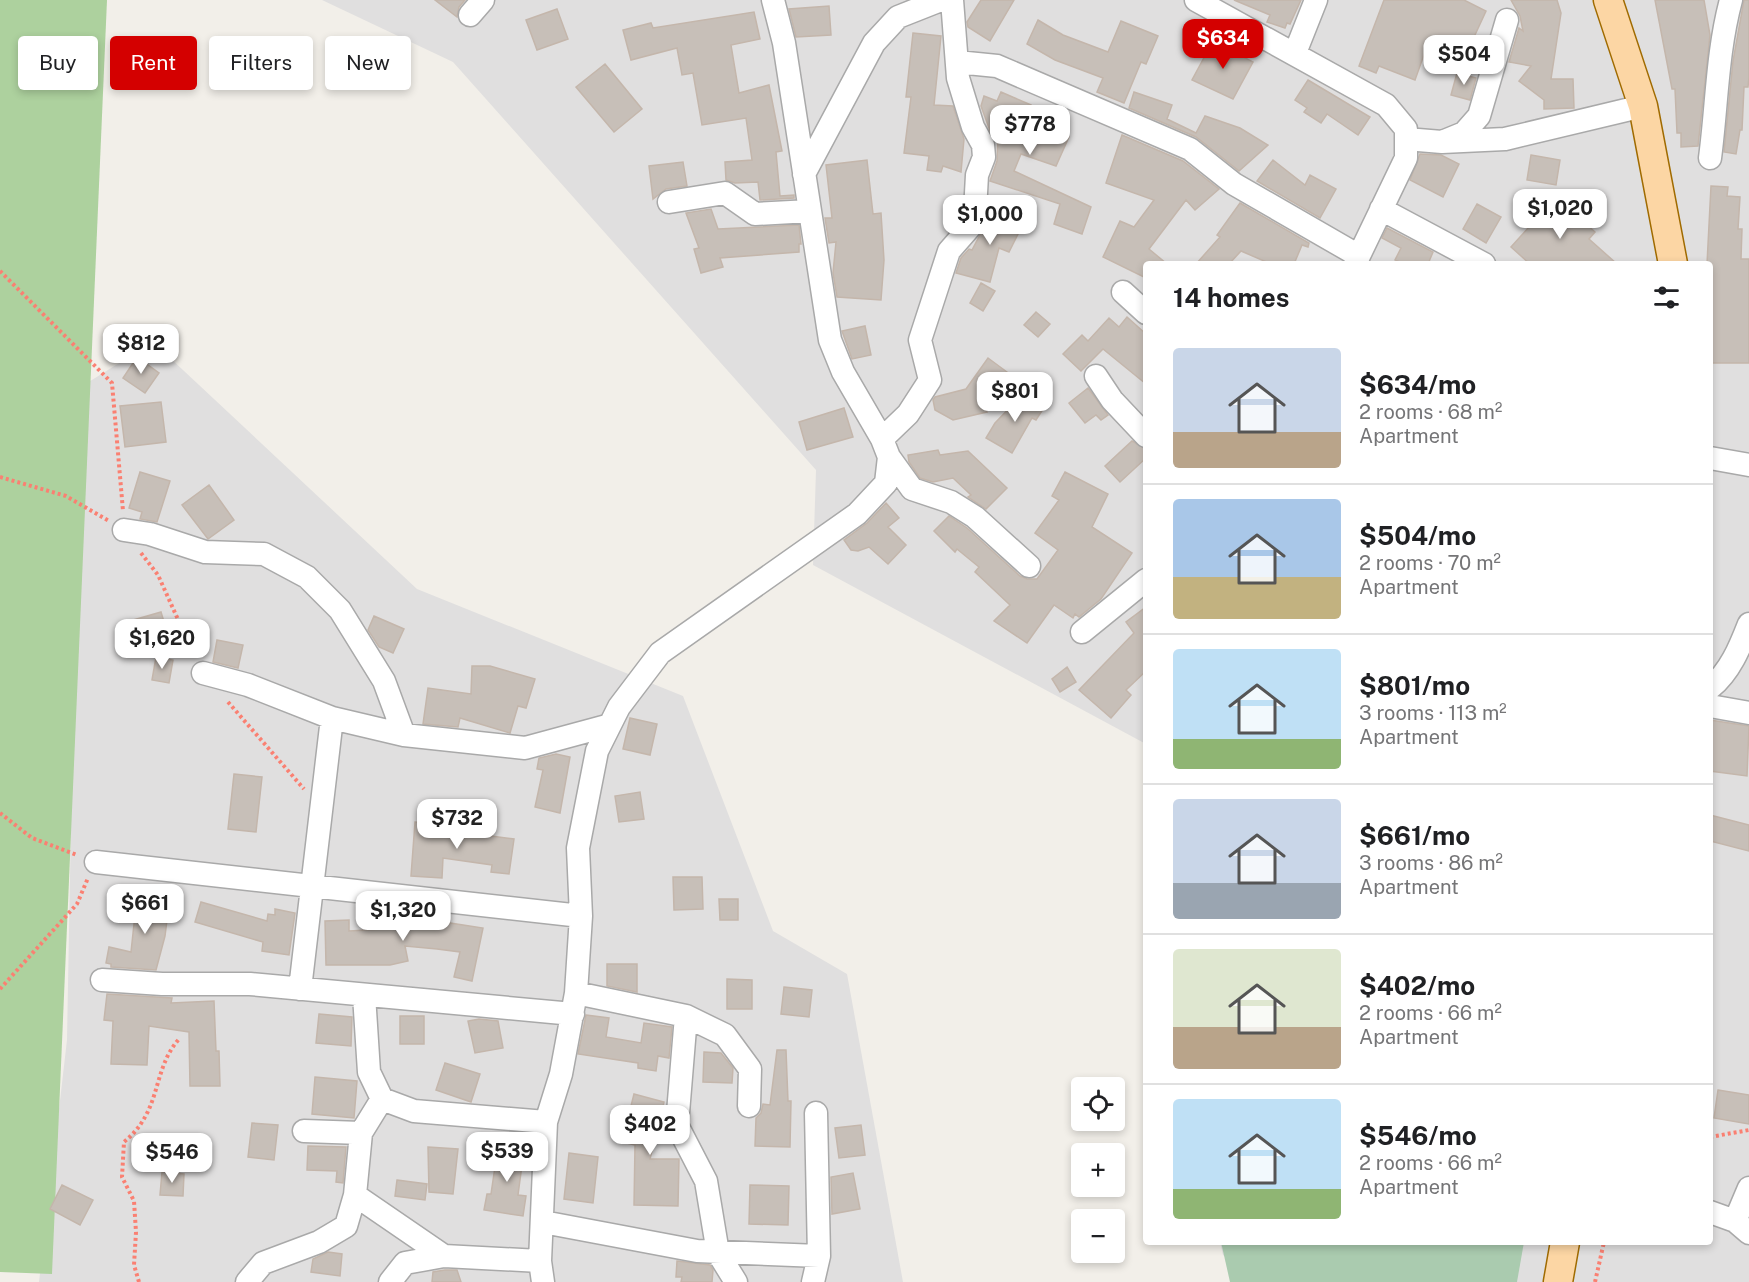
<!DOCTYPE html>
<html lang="en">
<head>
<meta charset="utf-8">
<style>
  :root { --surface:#fff; --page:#f2f2f2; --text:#202124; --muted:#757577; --line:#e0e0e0; --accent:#d40000 }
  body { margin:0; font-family:"Public Sans",sans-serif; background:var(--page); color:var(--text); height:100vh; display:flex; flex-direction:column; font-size:22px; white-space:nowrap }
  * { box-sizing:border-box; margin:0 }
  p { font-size:20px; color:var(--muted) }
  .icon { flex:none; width:33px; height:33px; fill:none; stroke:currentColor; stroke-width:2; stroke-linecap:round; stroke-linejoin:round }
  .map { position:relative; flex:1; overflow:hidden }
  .side { position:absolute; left:1143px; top:261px; width:570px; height:984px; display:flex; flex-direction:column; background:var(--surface); border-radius:6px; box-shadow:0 3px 9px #0003 }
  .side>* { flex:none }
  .hud { position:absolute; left:18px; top:36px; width:570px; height:54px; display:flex; gap:12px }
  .buttons { position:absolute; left:1071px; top:1077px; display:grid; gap:12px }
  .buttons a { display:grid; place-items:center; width:54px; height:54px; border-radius:6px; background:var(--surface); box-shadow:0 3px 9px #0003; font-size:30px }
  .price { position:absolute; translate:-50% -51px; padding:0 14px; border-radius:12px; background:#fff; color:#222; font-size:20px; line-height:39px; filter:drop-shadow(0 2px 3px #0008) }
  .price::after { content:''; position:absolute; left:50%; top:36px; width:18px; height:14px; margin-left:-9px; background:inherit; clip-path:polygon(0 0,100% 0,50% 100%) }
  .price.on { background:var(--accent); color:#fff }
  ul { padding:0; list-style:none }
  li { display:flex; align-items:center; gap:18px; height:150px; padding:0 30px }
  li+li { border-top:2px solid var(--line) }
  li span { display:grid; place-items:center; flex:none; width:168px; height:120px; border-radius:6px; color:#555 }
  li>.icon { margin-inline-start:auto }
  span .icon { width:72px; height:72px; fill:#fffc; stroke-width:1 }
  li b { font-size:26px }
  h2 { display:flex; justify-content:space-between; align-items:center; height:72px; padding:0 30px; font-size:26px }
  .pill { padding:0 21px; border-radius:6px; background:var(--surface); box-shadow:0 3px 9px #0003; font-size:21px; line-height:54px }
  .pill.on { background:var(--accent); color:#fff }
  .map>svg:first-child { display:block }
  .residential { fill:#e0dfdf }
  .forest { fill:#add19e }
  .cemetery { fill:#aacbaf }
  .building { fill:#c7bfb8; stroke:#c4b6ab; stroke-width:1.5 }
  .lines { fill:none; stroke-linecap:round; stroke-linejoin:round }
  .minor-casing { stroke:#a9a9a9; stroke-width:25 }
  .major-casing { stroke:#a06b00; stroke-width:31 }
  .path { stroke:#fa8072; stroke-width:4; stroke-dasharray:3 3; stroke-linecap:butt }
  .minor { stroke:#fff; stroke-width:22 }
  .major { stroke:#fcd6a4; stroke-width:28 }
</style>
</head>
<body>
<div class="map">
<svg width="1749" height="1282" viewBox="0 0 1749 1282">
  <rect width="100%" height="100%" fill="#f2efe9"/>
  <path class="residential" d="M 322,0 L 1749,0 L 1749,1282 L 1253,1282 L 1223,1255 L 1220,1242 L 1710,1242 L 1710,264 L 1146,264 L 1146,744 L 813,565 L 816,470 L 453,62 Z
    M 153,342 L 417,589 L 683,696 L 773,931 L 847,974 L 903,1282 L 39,1282 L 67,1040 L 79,388 Z"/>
  <path class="forest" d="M 0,0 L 107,0 L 52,1274 L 0,1272 Z"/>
  <path class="cemetery" d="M 1221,1242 L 1524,1242 L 1517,1282 L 1230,1282 Z"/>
  <path class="building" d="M 435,0 L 465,0 L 459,7 L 457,17 Z
    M 981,0 L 1014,0 L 990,41 L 968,27 L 967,22 Z
    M 1234,0 L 1301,0 L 1290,24 L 1287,23 L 1285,28 L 1267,22 L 1270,15 Z
    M 1384,0 L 1464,0 L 1486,11 L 1462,63 L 1427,46 L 1415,80 L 1379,66 L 1376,73 L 1359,66 Z
    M 1511,0 L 1557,0 L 1561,13 L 1551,79 L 1573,79 L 1574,108 L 1544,109 L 1544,100 L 1519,81 L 1531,66 L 1509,62 L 1519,28 L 1523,31 L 1520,16 Z
    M 1655,0 L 1704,0 L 1710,35 L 1698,146 L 1681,147 L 1681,133 L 1677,133 L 1675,89 L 1672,89 Z
    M 1744,0 L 1749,0 L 1749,77 L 1748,87 L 1744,87 L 1742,130 L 1740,130 L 1736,154 L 1724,152 L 1733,61 Z
    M 829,6 L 831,35 L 796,37 L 789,9 Z
    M 557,9 L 568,39 L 537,50 L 526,20 Z
    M 754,12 L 760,39 L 731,45 L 739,93 L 769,85 L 782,151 L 776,152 L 780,196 L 794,195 L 794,198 L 760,200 L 758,182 L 735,183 L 726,180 L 725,162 L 752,160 L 746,118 L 702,125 L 693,73 L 682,75 L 677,48 L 631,60 L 623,30 L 651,23 L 653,28 Z
    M 1038,20 L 1063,35 L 1108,52 L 1121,21 L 1158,36 L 1146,64 L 1141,62 L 1124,103 L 1097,92 L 1103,78 L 1055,60 L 1027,44 Z
    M 913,33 L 941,36 L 934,105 L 953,106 L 964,139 L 961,172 L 943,166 L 941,172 L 927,170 L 929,156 L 904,153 L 911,97 L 906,97 Z
    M 1213,41 L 1253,62 L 1233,99 L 1192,80 Z
    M 605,64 L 642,109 L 614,132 L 576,87 Z
    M 1457,73 L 1476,78 L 1470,100 L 1451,95 Z
    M 1308,80 L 1370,117 L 1358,135 L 1327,114 L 1321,123 L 1304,112 L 1307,108 L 1295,100 Z
    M 1001,92 L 1031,105 L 1027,115 L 1032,117 L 1031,120 L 1069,137 L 1056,166 L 1021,154 L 1014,171 L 1091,207 L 1082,234 L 1054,224 L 1060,204 L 990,181 L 997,161 L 998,134 L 990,131 L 981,106 L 984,96 L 997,101 Z
    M 1134,92 L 1172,105 L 1167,119 L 1196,133 L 1205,116 L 1240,128 L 1268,145 L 1239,171 L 1196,137 L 1129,108 Z
    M 1122,135 L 1183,161 L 1219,189 L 1195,210 L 1186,200 L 1149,249 L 1167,264 L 1146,264 L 1146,278 L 1103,257 L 1120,221 L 1134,227 L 1154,200 L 1106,183 Z
    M 1420,154 L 1441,155 L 1459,164 L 1443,197 L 1410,180 Z
    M 1531,155 L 1560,160 L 1556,185 L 1527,180 Z
    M 867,160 L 873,214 L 881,213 L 884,260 L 881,300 L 837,297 L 833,273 L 836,242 L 829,243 L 825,218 L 832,218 L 826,165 Z
    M 1273,160 L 1305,185 L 1310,175 L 1336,189 L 1320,218 L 1257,181 Z
    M 683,162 L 687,186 L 666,189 L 653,199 L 649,166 Z
    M 1711,186 L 1728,187 L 1727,196 L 1740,197 L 1738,229 L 1742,229 L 1741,259 L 1749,259 L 1749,363 L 1710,363 L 1710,264 L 1707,264 Z
    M 1556,197 L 1595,232 L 1589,239 L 1617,264 L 1530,264 L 1511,247 Z
    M 1240,203 L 1309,243 L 1308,247 L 1302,245 L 1294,264 L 1271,264 L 1241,251 L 1229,264 L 1196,264 L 1220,237 L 1217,235 Z
    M 1477,204 L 1501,217 L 1486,243 L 1463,229 Z
    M 994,208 L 1024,222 L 1009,252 L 999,248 L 990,282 L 956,273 L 961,258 L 969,249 L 972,250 Z
    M 711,209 L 718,229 L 799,225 L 801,244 L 799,244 L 799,252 L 720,258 L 723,267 L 701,273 L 694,249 L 699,248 L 686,213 Z
    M 1387,228 L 1433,252 L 1428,264 L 1404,264 L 1395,260 L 1401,248 L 1382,238 Z
    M 981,283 L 995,291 L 983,311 L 970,303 Z
    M 1036,312 L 1050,324 L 1038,337 L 1024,325 Z
    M 1127,317 L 1146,334 L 1146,384 L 1103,349 L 1081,371 L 1063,354 L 1082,335 L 1088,341 L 1109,318 L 1119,327 Z
    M 865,326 L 871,355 L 852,359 L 842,331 Z
    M 137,357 L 159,373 L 145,393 L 123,378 Z
    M 988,358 L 1007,372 L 979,403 L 987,412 L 953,420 L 935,410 L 933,400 L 935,397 L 966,389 Z
    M 1088,388 L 1108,415 L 1101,420 L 1096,415 L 1085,423 L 1069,403 Z
    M 1023,394 L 1045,406 L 1036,420 L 1032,418 L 1012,453 L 986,438 L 995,423 Z
    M 161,402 L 166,442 L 125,447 L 120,406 Z
    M 844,408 L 853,437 L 807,450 L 799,422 Z
    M 1132,441 L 1146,449 L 1146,458 L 1120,482 L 1105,466 Z
    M 938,450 L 940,455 L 968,451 L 1007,488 L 986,509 L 968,497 L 971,495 L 953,478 L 933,482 L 920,478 L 909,462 L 908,455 Z
    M 140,472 L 170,481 L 157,522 L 140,519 L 142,512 L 129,508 Z
    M 1065,472 L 1108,494 L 1092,527 L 1132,553 L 1101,599 L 1079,617 L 1075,614 L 1073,618 L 1054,605 L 1027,643 L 994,621 L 1010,605 L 975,572 L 979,567 L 957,549 L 955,552 L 934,531 L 949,516 L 967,528 L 1020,576 L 1027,579 L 1037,579 L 1058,550 L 1035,533 L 1059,500 L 1052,496 Z
    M 209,485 L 234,520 L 208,539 L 182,505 Z
    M 886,503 L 899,518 L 888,527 L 906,545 L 888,564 L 869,547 L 858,551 L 851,550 L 844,540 L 867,523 Z
    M 1146,607 L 1146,671 L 1126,690 L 1131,695 L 1111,718 L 1079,690 L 1134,633 L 1126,622 Z
    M 161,612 L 168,635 L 140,643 L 133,620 Z
    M 374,616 L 404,629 L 393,653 L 379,647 L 368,630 Z
    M 217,640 L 243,645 L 238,668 L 213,662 Z
    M 156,657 L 173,660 L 169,683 L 152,680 Z
    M 472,666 L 490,666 L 535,679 L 526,708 L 518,706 L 510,733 L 460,718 L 458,727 L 423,724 L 428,688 L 471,694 Z
    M 1067,667 L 1076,682 L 1060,692 L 1052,679 Z
    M 630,718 L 657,724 L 650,755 L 623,749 Z
    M 1710,720 L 1749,726 L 1747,776 L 1710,771 Z
    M 556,754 L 570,757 L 560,813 L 535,807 L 543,770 L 537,769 L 539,758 Z
    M 234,774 L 262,777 L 256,832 L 228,829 Z
    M 640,792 L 644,819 L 619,822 L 615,796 Z
    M 1710,815 L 1749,825 L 1749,851 L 1710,841 Z
    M 415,822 L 446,825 L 445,830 L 514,839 L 509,874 L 491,872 L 492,865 L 443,858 L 442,878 L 411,876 Z
    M 673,877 L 702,877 L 703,909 L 674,910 Z
    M 152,893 L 170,896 L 165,936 L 156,970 L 111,967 L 111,964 L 106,963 L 109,947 L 131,952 L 137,896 L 152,898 Z
    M 719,899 L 738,899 L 738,920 L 720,920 Z
    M 201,902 L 267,921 L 268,914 L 275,915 L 275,909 L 295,913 L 289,955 L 262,951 L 263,942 L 195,922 Z
    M 405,911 L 445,914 L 444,922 L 483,928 L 472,981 L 454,977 L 460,952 L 437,949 L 405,946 L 408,961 L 390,965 L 326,965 L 325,921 L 349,920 L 349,931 L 403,928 Z
    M 607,964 L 637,964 L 637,992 L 607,986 Z
    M 727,979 L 752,980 L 752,1009 L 727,1009 Z
    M 784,987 L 812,990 L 809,1017 L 781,1014 Z
    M 107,994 L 172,998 L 171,1003 L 214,1001 L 216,1051 L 219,1051 L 220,1086 L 190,1086 L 189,1032 L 149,1026 L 147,1065 L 111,1064 L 113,1021 L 104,1020 Z
    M 319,1014 L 352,1017 L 351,1046 L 316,1043 Z
    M 586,1015 L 609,1018 L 606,1037 L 641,1043 L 644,1023 L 672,1027 L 669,1058 L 658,1056 L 656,1071 L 638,1068 L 638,1063 L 578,1054 Z
    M 400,1016 L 424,1016 L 424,1044 L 400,1044 Z
    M 479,1019 L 498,1021 L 503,1048 L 475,1053 L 468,1021 Z
    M 777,1050 L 786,1050 L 788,1101 L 791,1101 L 790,1147 L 755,1146 L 756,1118 L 761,1113 L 763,1104 L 770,1105 Z
    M 704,1052 L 721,1053 L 733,1068 L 732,1083 L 703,1082 Z
    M 445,1063 L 480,1074 L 471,1102 L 436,1090 Z
    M 315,1077 L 357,1081 L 354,1118 L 312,1114 Z
    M 1718,1090 L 1749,1095 L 1749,1124 L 1714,1118 Z
    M 634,1094 L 664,1102 L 650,1159 L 679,1159 L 678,1206 L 634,1205 L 635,1145 L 622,1142 Z
    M 252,1123 L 278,1125 L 274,1160 L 248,1157 Z
    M 861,1125 L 865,1155 L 839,1158 L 835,1128 Z
    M 308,1146 L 346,1147 L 343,1183 L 336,1182 L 337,1171 L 307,1170 Z
    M 498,1146 L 524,1150 L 518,1195 L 526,1196 L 523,1216 L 484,1210 L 487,1194 L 491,1194 Z
    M 428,1147 L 458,1149 L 453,1194 L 429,1192 Z
    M 569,1153 L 598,1157 L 593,1203 L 564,1199 Z
    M 162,1172 L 184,1174 L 183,1196 L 160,1195 Z
    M 853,1173 L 860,1209 L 832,1214 L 831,1177 Z
    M 397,1180 L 427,1184 L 425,1200 L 395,1196 Z
    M 62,1185 L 93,1200 L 80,1225 L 50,1209 Z
    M 750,1185 L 789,1186 L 788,1225 L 749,1224 Z
    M 328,1252 L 342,1254 L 340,1276 L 311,1272 L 313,1259 Z
    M 677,1261 L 710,1265 L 713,1270 L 712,1282 L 681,1282 L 682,1277 L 676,1277 Z
    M 445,1270 L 457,1270 L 461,1282 L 432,1282 L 433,1272 Z"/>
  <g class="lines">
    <g class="minor-casing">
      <path id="minor" d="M 1196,0 L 1386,105 L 1406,129 L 1406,158 L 1355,264
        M 470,15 L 483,0
        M 1295,53 L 1316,0
        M 957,62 L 997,66 L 1190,149 L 1234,184 L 1359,256
        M 1406,139 L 1442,142 L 1464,133 L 1479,116 L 1507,20
        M 1442,142 L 1505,139 L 1643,106
        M 1710,158 C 1717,105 1717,52 1731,0
        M 804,174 L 874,43 L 898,17 L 941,0
        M 669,202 L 725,193 L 755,214 L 810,211
        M 1381,209 L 1484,264
        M 1123,292 L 1146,313
        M 1096,376 L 1112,400 L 1146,436
        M 882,439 L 908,414 L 930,380 L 920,340 L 949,251 L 970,227 L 975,211 L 977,175 L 984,157 L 983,145 L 973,127 L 958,78 L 952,0
        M 889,457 L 912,489 L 951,502 L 975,517 L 1029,566
        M 1710,458 L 1749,465
        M 124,530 L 150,534 L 205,552 L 264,554 L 307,577 L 340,610 L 384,681 L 404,735
        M 1082,632 L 1146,580
        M 203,673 L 248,685 L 332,718 L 404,735 L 525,748 L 610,725
        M 1710,688 C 1730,672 1740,647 1749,624
        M 1710,706 L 1749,713
        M 96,862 L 581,916
        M 102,980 L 162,984 L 250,984 L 573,1014
        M 300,989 L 332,718
        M 576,993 L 686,1016 L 725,1035 L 750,1069 L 749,1106
        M 364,995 L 369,1072 L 382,1099 L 414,1111 L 546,1122
        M 686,1016 L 677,1125 L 706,1181 L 718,1253 L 736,1282
        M 304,1131 L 361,1133 L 382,1099
        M 355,1195 L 444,1256
        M 1710,1212 L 1735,1221 L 1749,1233
        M 1735,1221 L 1749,1188
        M 543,1222 L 697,1251 L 819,1256
        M 247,1282 L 263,1263 L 319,1242 L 346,1226 L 355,1195 L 361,1133
        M 390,1282 L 405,1263 L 444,1256 L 540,1261
        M 543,1282 L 540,1261 L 546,1122 L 561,1074 L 576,993 L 581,916 L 578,848 L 597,751 L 619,707 L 660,653 L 857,514 L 886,483 L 889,457 L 882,439 L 843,372 L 830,340 L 784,43 L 773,0
        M 813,1282 L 819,1256 L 816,1113"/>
    </g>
    <g class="major-casing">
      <path id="major" d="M 1608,0 L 1643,106 L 1673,264
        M 1558,1282 L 1565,1242"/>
    </g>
    <path class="path" d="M 0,271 L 112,383 L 123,511
      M 0,477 L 66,496 L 109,521
      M 141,553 L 158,575 L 194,655
      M 228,702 L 304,789
      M 0,813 L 32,838 L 77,855
      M 0,989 L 77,904 L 88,878
      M 1710,1137 L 1749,1130
      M 139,1282 L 134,1265 L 136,1232 L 134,1201 L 122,1177 L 124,1142 C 163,1110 151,1071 179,1039
      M 1595,1282 L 1604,1242"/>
    <use href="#minor" class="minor"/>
    <use href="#major" class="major"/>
  </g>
</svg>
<div class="buttons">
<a><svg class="icon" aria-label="locate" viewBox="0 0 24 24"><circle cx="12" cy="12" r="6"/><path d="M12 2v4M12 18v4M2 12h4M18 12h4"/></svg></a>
<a>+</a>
<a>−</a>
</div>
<b class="price on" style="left:1223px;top:70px">$634</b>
<b class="price" style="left:1464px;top:86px">$504</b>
<b class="price" style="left:1030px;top:156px">$778</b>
<b class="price" style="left:1560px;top:240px">$1,020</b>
<b class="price" style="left:990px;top:246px">$1,000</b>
<b class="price" style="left:141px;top:375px">$812</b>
<b class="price" style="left:1015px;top:423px">$801</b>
<b class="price" style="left:162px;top:670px">$1,620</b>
<b class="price" style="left:457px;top:850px">$732</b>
<b class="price" style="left:145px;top:935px">$661</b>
<b class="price" style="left:403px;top:942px">$1,320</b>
<b class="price" style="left:650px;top:1156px">$402</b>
<b class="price" style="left:507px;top:1183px">$539</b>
<b class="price" style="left:172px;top:1184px">$546</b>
<div class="hud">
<a class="pill">Buy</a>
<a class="pill on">Rent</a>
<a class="pill">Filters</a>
<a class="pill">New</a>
</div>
<section class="side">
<h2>14 homes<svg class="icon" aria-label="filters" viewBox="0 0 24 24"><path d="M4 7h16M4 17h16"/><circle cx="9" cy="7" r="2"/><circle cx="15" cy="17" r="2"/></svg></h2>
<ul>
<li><span style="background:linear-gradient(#c9d6e8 70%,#b9a48a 0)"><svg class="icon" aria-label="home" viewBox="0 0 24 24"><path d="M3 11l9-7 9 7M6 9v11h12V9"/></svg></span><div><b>$634/mo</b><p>2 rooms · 68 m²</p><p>Apartment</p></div></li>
<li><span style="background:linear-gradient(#a9c7e8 65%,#c2b280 0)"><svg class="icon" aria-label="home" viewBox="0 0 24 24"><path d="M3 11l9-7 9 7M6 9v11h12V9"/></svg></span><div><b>$504/mo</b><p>2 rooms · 70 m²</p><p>Apartment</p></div></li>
<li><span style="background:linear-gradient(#bfe0f5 75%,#8fb573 0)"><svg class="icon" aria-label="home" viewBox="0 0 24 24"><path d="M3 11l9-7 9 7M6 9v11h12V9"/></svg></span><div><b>$801/mo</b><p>3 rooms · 113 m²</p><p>Apartment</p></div></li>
<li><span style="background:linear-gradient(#c9d6e8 70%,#9aa5b1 0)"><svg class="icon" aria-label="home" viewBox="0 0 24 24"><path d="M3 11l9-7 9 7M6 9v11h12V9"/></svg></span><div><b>$661/mo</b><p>3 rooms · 86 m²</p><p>Apartment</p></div></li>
<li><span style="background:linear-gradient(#dfe7d0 65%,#b9a48a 0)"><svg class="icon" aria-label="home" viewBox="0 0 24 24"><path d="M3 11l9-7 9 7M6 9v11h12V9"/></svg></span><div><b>$402/mo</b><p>2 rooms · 66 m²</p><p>Apartment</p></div></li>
<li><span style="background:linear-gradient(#bfe0f5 75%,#8fb573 0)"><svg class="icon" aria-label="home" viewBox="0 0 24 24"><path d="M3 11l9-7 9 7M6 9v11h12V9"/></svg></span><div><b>$546/mo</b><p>2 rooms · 66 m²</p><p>Apartment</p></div></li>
</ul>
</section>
</div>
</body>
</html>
